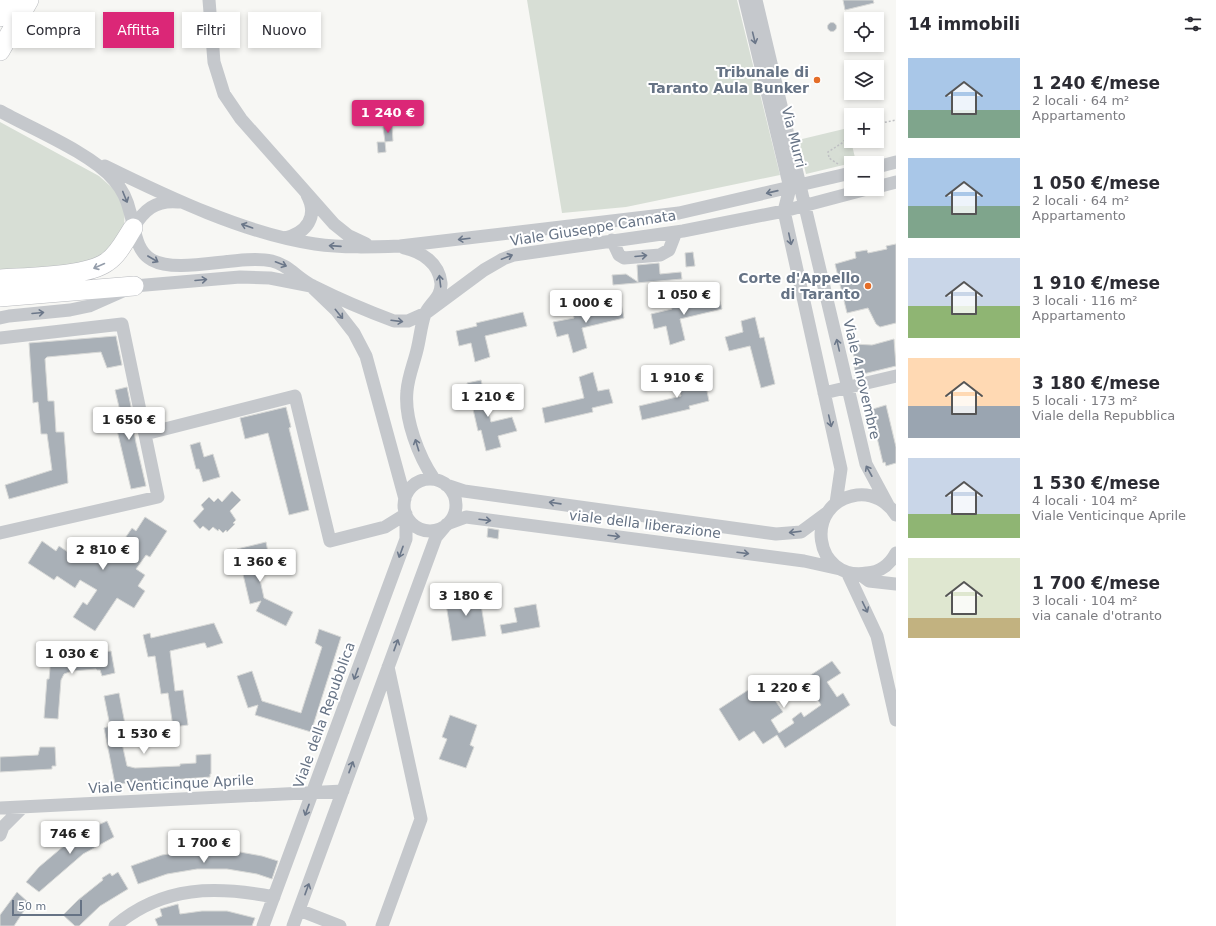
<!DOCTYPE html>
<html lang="it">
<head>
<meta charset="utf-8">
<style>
  :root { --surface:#fff; --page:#f2f2f3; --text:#2b2b33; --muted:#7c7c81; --accent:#db2777 }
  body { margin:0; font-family:"DejaVu Sans",sans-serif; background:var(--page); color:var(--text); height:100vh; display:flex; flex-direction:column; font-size:15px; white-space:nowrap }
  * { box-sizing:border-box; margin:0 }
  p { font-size:13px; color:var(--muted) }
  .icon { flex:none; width:22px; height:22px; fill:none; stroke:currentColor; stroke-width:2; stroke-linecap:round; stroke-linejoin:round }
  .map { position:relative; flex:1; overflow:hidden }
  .sheet { display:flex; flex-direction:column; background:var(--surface); width:320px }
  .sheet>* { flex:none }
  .top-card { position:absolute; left:12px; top:12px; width:380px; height:36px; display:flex; gap:8px }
  .tools { position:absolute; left:844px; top:12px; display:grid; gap:8px }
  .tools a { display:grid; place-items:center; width:40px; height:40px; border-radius:0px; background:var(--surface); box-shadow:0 2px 6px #0003; font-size:20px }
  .scale { position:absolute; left:12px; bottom:10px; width:70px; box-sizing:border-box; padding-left:4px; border:2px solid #667385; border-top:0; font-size:11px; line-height:14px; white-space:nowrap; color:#667385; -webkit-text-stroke:3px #fff; paint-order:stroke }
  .price { position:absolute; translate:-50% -34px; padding:0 9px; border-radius:4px; background:#fff; color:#222; font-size:13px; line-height:26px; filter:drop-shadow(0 1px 2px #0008) }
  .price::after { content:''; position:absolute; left:50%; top:24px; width:12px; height:9px; margin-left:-6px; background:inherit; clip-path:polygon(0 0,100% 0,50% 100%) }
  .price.active { background:var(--accent); color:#fff }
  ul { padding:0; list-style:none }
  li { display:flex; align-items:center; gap:12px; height:100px; padding:0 12px }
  li span { display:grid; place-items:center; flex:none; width:112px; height:80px; border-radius:0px; color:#555 }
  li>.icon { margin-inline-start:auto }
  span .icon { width:48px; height:48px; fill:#fffc; stroke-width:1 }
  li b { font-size:17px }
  h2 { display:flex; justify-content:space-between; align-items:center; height:48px; padding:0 12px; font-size:17px }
  .tag { padding:0 14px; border-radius:0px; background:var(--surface); box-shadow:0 2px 6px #0003; font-size:14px; line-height:36px }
  .tag.active { background:var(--accent); color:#fff }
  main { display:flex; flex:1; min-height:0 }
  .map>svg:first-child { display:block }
  .green { fill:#d7ded5 }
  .building { fill:#a9b0b7; stroke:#d8d9d7 }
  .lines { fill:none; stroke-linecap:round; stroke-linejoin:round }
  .highway-casing { stroke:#b8babe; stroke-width:20 }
  .path { stroke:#bfc0c3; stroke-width:1.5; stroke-dasharray:2 2; stroke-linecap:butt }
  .minor { stroke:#c5c8cc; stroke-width:13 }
  .highway { stroke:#fff; stroke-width:19 }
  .oneway { stroke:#6b7789 }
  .oneway2 { stroke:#949daa }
  .poi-dot { fill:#e46d27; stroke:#fff; stroke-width:1.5 }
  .labels { text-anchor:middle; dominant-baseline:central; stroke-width:4; stroke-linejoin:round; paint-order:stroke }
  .poi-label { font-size:14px; font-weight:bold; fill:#667385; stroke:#fff; text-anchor:end }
  .street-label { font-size:14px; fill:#667385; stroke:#fff }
</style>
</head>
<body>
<main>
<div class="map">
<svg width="896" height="926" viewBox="0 0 896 926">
  <rect width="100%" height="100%" fill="#f7f7f4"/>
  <path class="green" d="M 527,0 L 737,0 L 780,175 L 626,207 L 562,213 Z
    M 0,122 L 99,176 L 117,192 L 125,212 L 123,236 L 99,262 L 0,275 Z
    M 848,128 L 856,162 L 806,174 L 798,140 Z"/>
  <path class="building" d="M 843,0 L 873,0 L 874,3 L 845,10 Z
    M827.5 27a4.5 4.5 0 1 1 9 0a4.5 4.5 0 1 1-9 0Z
    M 392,126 L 393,141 L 385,142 L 383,127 Z
    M 377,142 L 385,142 L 386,152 L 378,153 Z
    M 896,244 L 896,323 L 880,327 L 876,324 L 868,308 L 847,313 L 835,264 L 856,258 L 855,252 L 867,250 L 868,253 L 887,249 L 886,246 Z
    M 693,252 L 695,266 L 686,267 L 685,253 Z
    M 659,263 L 660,274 L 681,272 L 682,279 L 613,285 L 612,275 L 626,274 L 638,282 L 637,265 Z
    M 718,294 L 722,309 L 680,319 L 685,340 L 670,345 L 666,326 L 654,329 L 651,314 L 672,309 L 671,306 Z
    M 621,303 L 624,318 L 582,328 L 587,348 L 573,353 L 568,334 L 557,337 L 553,322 L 574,318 L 573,314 Z
    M 523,312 L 527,326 L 485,336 L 490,357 L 475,362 L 471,343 L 459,346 L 456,331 L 477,326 L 476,323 Z
    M 755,317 L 760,338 L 764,337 L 775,384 L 761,388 L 750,346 L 729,351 L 725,337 L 743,332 L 741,321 Z
    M 116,336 L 122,365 L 107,368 L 101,352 L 47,357 L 45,359 L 48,401 L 54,401 L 56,432 L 64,432 L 68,483 L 9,499 L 5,485 L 52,470 L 47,434 L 41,434 L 38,402 L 33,403 L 29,343 Z
    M 894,339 L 896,366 L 855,376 L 853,344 L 872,345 Z
    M 690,370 L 695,389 L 706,386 L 709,401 L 689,406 L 690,409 L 642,420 L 639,406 L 681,396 L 675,375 Z
    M 593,372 L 598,391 L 609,389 L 613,403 L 592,408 L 593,412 L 545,423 L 542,408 L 584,398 L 579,377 Z
    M 481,380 L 491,422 L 512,417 L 517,431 L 498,436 L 501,447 L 486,451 L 481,430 L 478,431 L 467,383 Z
    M 127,387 L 135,426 L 133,426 L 136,443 L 146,486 L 131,489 L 117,430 L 124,428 L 115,390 Z
    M 886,405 L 896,447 L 896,463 L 886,466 L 885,462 L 883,463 L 871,412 L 874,411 L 873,409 Z
    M 286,407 L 291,427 L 289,428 L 309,510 L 289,515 L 268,433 L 245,439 L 240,418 Z
    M 200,442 L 204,457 L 213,454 L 220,477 L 203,482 L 199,469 L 196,469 L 190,445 Z
    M 232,491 L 241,500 L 230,511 L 236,520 L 233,523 L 235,524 L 227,532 L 226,530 L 223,533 L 219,529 L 218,531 L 213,527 L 209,531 L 203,526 L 200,529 L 193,521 L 204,509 L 201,505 L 209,497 L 214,502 L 218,498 L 222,502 Z
    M 145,517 L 167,531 L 150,557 L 146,555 L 136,569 L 145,575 L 138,586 L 145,591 L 134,608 L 117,598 L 95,631 L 73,617 L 83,602 L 87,605 L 97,590 L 80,580 L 75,588 L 57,576 L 54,580 L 28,563 L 42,541 L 56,551 L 59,546 L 81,561 L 88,549 L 92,552 L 98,542 L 115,553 L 132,528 L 136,531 Z
    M 488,528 L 499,530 L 498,539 L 487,537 Z
    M 266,542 L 269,557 L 256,561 L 264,598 L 293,612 L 286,626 L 256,611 L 261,601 L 250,604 L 237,549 Z
    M 479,592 L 486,636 L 452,641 L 445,598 Z
    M 536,604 L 540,627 L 502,634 L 500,625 L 517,622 L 514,608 Z
    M 214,623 L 223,643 L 207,648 L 205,643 L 203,643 L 170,651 L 175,691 L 183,690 L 188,725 L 173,727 L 168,693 L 161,694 L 155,656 L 148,657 L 143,635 L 150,633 L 151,638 Z
    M 319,629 L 341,637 L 311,732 L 255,715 L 258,705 L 248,708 L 237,676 L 252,671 L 262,701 L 301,713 L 322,647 L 315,643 Z
    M 111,651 L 115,673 L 102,676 L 100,670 L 97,670 L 96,669 L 72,671 L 64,674 L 61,680 L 58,719 L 44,718 L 47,679 L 49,679 L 51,657 Z
    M 832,661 L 841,673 L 827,682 L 837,697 L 843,693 L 850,705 L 785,748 L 777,735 L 763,744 L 754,731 L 739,741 L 719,709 L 762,681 L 783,712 L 771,720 L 779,733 L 794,723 L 792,719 L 801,712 L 804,717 L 821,705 L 813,693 L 800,701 L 791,688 Z
    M 119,693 L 125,724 L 118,725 L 127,766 L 135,768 L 180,766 L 180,764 L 196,763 L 196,755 L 211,754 L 211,774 L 210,774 L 210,777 L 115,784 L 104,728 L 110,726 L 104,696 Z
    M 450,715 L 477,725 L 470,745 L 474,747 L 466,768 L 439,759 L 447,739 L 442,737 Z
    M 40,747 L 55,747 L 56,766 L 52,766 L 52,769 L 0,772 L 0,757 L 38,755 Z
    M 107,821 L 114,837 L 83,854 L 39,892 L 26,882 L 39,867 L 65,845 L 89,829 Z
    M 195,850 L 229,850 L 262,856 L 278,861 L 272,879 L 257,874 L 227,869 L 197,869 L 167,874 L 138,884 L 131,866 L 162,855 Z
    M 118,872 L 128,889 L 100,906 L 79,926 L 75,926 L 63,915 L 78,900 L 103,880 L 102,878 L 110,873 L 112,876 Z
    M 17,892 L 29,903 L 14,926 L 0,926 L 0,915 Z
    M 178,904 L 180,914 L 202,911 L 227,911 L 255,918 L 252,926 L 158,926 L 155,919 L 162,916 L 160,909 Z"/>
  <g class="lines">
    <g class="highway-casing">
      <path id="highway" d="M 0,17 L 9,0
        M 0,51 L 29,0
        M 0,279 C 27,277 86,277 107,262 C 119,254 125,240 133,228
        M 0,297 L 134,286"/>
    </g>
    <path class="path" d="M 877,124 L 896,120
      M 838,164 L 829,158 L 828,152 L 842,143 L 851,133"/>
    <path class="minor" d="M 209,0 L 214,62 L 224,94 L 241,119 L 334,224 L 349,236 L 366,244
      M 745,0 L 790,188 L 784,211 L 841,469 L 836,503
      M 756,0 L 866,464 L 888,505
      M 0,111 C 32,129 91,153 114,180 C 122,189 127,199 130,212 C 135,228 135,251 152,260 C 179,275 239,254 272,261 C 289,265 298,279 313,286 C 339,299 367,311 394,321 L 408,321 L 426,313 L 484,270 L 503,259 L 514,255 L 683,231 L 784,211 L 867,189
      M 105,166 C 168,197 246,234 315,244 C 343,248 372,247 400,246 L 679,213 L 851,173
      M 877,167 L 896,162
      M 877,187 L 896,182
      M 133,228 C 144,210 155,200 178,202
      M 285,238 C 306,233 319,217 307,195
      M 612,240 L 619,255 L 624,258 L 660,255 L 669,250 L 676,232
      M 404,248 C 422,252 439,263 441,283 C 442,297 430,303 425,314 C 421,325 420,338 417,350 C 414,363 408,377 407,391 C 404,419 419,457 434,479
      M 0,318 L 9,316 L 70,310 L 89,306 L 134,286 L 240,277 L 270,278 L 311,286 L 336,310 L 354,333 L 366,356 L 405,499
      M 0,338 L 122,324 L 158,497 L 0,533
      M 824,393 L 896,376
      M 145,434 L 295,396 L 330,541 L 385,527 L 406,514
      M404 505a26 26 0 1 1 52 0a26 26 0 1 1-52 0Z
      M 446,485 L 464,491 L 776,534 L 801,532 L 828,512
      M 896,515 C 888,502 873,493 857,495 C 802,503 814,582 867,573 C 880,572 890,564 896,553
      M 847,572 L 877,636 L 896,720
      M 861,575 L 869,581 L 896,584
      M 0,808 L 343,791
      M 0,835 L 3,827 L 22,808
      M 299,910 L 340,926
      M 115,926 C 163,885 217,886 274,897
      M 263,926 L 406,539 L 406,514
      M 293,926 L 436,537 L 447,524 L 466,517 L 804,561 L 840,569
      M 382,926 L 421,819 L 388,667"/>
    <use href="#highway" class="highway"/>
  </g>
  <defs><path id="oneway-shaft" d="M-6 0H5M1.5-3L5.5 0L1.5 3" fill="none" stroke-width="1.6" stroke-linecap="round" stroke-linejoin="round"/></defs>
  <g class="oneway">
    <use href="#oneway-shaft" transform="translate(754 38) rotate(76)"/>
    <use href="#oneway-shaft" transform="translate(772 192) rotate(167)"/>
    <use href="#oneway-shaft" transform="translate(125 197) rotate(68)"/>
    <use href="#oneway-shaft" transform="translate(247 226) rotate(-161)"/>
    <use href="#oneway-shaft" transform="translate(464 239) rotate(173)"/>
    <use href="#oneway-shaft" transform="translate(790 239) rotate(78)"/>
    <use href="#oneway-shaft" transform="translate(335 246) rotate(-176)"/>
    <use href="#oneway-shaft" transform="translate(641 256) rotate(-5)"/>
    <use href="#oneway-shaft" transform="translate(507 257) rotate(-21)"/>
    <use href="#oneway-shaft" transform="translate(153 259) rotate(30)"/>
    <use href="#oneway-shaft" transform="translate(281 264) rotate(21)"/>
    <use href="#oneway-shaft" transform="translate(201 280) rotate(-5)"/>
    <use href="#oneway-shaft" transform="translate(440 281) rotate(-97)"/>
    <use href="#oneway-shaft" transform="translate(38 313) rotate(-5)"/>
    <use href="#oneway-shaft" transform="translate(339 314) rotate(51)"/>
    <use href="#oneway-shaft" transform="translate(397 321) rotate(7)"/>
    <use href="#oneway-shaft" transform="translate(838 345) rotate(-103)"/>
    <use href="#oneway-shaft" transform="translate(830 421) rotate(77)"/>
    <use href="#oneway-shaft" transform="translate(417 445) rotate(-107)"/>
    <use href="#oneway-shaft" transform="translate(869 471) rotate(-119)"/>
    <use href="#oneway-shaft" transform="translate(555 503) rotate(-172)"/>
    <use href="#oneway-shaft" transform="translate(485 520) rotate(7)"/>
    <use href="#oneway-shaft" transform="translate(795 532) rotate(173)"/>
    <use href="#oneway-shaft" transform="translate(614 536) rotate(7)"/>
    <use href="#oneway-shaft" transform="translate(401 552) rotate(110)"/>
    <use href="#oneway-shaft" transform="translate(743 553) rotate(7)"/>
    <use href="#oneway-shaft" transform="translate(865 607) rotate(64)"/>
    <use href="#oneway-shaft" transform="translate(396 645) rotate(-70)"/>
    <use href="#oneway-shaft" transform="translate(356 674) rotate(110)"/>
    <use href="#oneway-shaft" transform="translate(351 767) rotate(-70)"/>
    <use href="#oneway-shaft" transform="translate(307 810) rotate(110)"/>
    <use href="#oneway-shaft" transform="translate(307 889) rotate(-70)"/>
  </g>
  <use class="oneway2" href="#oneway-shaft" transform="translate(99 266) rotate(156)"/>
  <g class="poi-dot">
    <circle cx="817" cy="80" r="4"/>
    <circle cx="868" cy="286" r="4"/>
  </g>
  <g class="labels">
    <g class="poi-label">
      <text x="809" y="72">Tribunale di<tspan x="809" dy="16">Taranto Aula Bunker</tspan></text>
      <text x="860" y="278">Corte d'Appello<tspan x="860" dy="16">di Taranto</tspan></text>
    </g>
    <g class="street-label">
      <text transform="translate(794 137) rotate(76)">Via Murri</text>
      <text transform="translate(593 228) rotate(-9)">Viale Giuseppe Cannata</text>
      <text transform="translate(862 379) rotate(77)">Viale 4 novembre</text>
      <text transform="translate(645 524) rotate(7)">viale della liberazione</text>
      <text transform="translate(324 715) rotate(-70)">Viale della Repubblica</text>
      <text transform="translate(171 784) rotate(-3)">Viale Venticinque Aprile</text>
    </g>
  </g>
</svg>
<div class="tools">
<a><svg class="icon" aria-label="locate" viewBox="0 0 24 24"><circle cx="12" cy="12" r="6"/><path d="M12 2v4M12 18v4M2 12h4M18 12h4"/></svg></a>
<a><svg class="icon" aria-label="layers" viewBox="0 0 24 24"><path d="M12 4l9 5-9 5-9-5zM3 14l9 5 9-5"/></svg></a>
<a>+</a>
<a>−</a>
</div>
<div class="scale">50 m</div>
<b class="price active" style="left:388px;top:134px">1 240 €</b>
<b class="price" style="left:684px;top:316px">1 050 €</b>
<b class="price" style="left:586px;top:324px">1 000 €</b>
<b class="price" style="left:677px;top:399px">1 910 €</b>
<b class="price" style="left:488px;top:418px">1 210 €</b>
<b class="price" style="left:129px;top:441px">1 650 €</b>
<b class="price" style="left:103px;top:571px">2 810 €</b>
<b class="price" style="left:260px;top:583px">1 360 €</b>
<b class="price" style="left:466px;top:617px">3 180 €</b>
<b class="price" style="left:72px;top:675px">1 030 €</b>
<b class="price" style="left:784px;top:709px">1 220 €</b>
<b class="price" style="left:144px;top:755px">1 530 €</b>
<b class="price" style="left:70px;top:855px">746 €</b>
<b class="price" style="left:204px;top:864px">1 700 €</b>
<div class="top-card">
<a class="tag">Compra</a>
<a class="tag active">Affitta</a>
<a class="tag">Filtri</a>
<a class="tag">Nuovo</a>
</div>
</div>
<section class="sheet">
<h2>14 immobili<svg class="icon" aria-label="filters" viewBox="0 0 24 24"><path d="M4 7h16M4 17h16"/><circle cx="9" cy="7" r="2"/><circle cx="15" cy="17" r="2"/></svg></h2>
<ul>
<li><span style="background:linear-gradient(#a9c7e8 65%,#7fa58c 0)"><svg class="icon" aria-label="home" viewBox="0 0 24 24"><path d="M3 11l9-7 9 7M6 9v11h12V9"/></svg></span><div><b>1 240 €/mese</b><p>2 locali · 64 m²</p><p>Appartamento</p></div></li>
<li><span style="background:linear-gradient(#a9c7e8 60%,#7fa58c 0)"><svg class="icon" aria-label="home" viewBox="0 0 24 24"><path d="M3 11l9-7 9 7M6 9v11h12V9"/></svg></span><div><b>1 050 €/mese</b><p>2 locali · 64 m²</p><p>Appartamento</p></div></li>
<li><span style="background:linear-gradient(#c9d6e8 60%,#8fb573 0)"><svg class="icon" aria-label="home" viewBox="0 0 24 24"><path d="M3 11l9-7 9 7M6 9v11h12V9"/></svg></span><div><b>1 910 €/mese</b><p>3 locali · 116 m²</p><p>Appartamento</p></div></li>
<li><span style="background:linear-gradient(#ffd9b3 60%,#9aa5b1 0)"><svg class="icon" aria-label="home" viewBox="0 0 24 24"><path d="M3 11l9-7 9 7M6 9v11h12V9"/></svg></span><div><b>3 180 €/mese</b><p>5 locali · 173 m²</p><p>Viale della Repubblica</p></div></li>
<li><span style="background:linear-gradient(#c9d6e8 70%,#8fb573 0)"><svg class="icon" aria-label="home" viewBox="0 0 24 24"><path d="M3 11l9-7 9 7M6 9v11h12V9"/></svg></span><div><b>1 530 €/mese</b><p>4 locali · 104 m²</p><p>Viale Venticinque Aprile</p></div></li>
<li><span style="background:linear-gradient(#dfe7d0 75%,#c2b280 0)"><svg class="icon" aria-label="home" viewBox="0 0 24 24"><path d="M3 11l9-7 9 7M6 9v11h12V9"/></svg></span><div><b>1 700 €/mese</b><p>3 locali · 104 m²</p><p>via canale d'otranto</p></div></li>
</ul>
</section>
</main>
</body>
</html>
